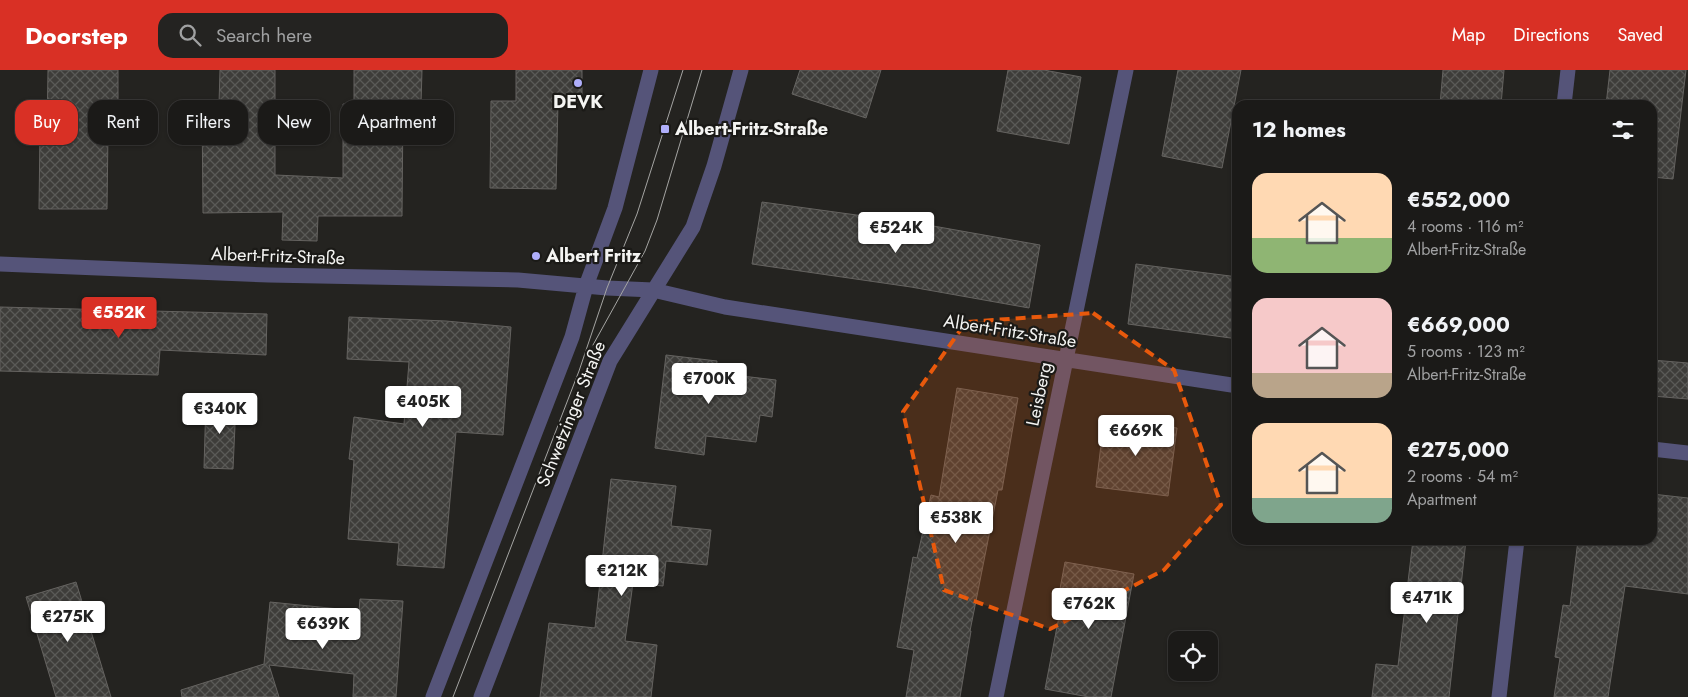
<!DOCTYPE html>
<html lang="en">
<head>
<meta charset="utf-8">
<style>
  :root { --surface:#1b1a18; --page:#242321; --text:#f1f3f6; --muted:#a0a1a2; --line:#393837; --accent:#d93025 }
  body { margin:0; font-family:Jost,sans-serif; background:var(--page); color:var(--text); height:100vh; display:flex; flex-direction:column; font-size:19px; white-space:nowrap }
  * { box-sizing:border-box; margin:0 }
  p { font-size:16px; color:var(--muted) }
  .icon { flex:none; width:28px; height:28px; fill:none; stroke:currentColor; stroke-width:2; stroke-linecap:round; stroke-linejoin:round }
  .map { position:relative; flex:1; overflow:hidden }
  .side { position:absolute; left:1232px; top:30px; width:425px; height:445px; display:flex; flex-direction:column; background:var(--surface); border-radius:15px; box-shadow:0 1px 4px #0004,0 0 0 1px var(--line) }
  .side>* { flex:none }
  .top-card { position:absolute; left:15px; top:30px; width:475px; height:45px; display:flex; gap:10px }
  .fabs { position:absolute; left:1168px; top:561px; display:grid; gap:10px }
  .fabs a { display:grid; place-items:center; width:50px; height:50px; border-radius:10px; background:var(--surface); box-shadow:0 1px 4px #0004,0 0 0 1px var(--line); font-size:25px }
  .price { position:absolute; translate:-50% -42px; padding:0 11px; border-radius:5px; background:#fff; color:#222; font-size:16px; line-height:32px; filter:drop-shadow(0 1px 2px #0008) }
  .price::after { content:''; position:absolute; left:50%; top:30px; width:15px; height:11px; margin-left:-8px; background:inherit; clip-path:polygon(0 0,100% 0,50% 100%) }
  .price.active { background:var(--accent); color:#fff }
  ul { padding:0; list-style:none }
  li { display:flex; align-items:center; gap:15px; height:125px; padding:0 20px }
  li span { display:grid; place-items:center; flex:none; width:140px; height:100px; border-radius:15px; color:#555 }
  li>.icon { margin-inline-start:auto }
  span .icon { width:60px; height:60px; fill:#fffc; stroke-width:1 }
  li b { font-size:21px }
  h2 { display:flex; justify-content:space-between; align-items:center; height:60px; padding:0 20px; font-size:21px }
  .chip { padding:0 18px; border-radius:15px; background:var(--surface); box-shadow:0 1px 4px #0004,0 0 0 1px var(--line); font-size:18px; line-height:45px }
  .chip.active { background:var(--accent); color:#fff }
  header { display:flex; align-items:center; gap:30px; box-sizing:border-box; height:70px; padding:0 25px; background:var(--accent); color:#fff }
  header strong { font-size:24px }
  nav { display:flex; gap:28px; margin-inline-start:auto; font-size:18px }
  .search { width:350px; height:45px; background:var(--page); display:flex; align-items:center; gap:12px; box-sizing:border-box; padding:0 18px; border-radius:15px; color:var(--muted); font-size:19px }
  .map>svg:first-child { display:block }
  .building { fill:url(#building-cross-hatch); stroke:#656360 }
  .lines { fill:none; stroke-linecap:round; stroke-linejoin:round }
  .minor { stroke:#555479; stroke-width:15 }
  .tram { stroke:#a5a5a3; stroke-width:1 }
  .marked { fill:#e8590c; fill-opacity:0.2; stroke:#e8590c; stroke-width:4; stroke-dasharray:10 6; stroke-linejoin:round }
  .poi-dot { fill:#afaefa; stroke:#1b1a17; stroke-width:2 }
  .labels { text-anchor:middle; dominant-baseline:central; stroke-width:4.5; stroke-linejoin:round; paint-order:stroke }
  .poi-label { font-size:18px; font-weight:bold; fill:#f4f4f2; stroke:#1b1a17; text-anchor:start }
  .street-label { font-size:18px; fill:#f4f4f2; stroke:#1b1a17 }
</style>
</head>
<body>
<header>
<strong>Doorstep</strong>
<div class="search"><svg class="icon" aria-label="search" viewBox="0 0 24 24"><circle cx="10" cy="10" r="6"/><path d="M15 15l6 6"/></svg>Search here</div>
<nav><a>Map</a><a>Directions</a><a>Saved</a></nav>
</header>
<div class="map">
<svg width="1688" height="627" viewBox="0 0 1688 627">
  <defs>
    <pattern id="building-cross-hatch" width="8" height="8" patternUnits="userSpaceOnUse" patternTransform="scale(1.25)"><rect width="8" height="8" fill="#3e3d3a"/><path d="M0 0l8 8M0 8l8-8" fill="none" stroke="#5a5a57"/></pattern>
  </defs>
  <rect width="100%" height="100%" fill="#242320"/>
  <path class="building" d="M 48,0 L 118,0 L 118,63 L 108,62 L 107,139 L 39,139 L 40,61 L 47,61 Z
    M 220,0 L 275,0 L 275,105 L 343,108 L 343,34 L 354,34 L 354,0 L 422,0 L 421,34 L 403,34 L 402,146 L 318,146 L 317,171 L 282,170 L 283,142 L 203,143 L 202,34 L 219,34 Z
    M 516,0 L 582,0 L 582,32 L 558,32 L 556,119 L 490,118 L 491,31 L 516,31 Z
    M 800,0 L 881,0 L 866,48 L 792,24 Z
    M 1008,0 L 1044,0 L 1081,7 L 1069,74 L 997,61 Z
    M 1178,0 L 1241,0 L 1222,98 L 1162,86 Z
    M 1443,0 L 1504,0 L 1501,35 L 1440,35 Z
    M 1610,0 L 1686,0 L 1673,109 L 1652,107 L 1652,35 L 1606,35 Z
    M 762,132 L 922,154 L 1040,175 L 1029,238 L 911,217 L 752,194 Z
    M 1136,194 L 1238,207 L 1238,269 L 1128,254 Z
    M 0,237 L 267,244 L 266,285 L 160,280 L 158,305 L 0,301 Z
    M 349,247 L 446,251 L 511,257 L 503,365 L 456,362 L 444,498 L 397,495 L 399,473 L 348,469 L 354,390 L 349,389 L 354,347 L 404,354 L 409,292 L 347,289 Z
    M 666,285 L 717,291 L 716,303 L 776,310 L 772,347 L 760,345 L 756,372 L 706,366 L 704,385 L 655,378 Z
    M 1652,290 L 1688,293 L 1688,329 L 1652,326 Z
    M 957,318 L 1018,328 L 1002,420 L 998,420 L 970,561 L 971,561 L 960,627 L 906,627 L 914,580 L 897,577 L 913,487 L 917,488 L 931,425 L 939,427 Z
    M 206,329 L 236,333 L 233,399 L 204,398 Z
    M 1104,349 L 1177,358 L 1168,426 L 1096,417 Z
    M 611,409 L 676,416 L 671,456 L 711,460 L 707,495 L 666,491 L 663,516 L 633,513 L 625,571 L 657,575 L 651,627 L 540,627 L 549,553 L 595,558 Z
    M 1652,424 L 1688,428 L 1688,524 L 1625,516 L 1608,627 L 1554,627 L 1560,588 L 1555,587 L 1563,535 L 1570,536 L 1578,470 L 1652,470 Z
    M 1413,470 L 1466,470 L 1449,627 L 1372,627 L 1376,594 L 1398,596 Z
    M 1065,492 L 1134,504 L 1111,627 L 1089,627 L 1045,619 L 1061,536 L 1057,535 Z
    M 76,512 L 111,627 L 56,627 L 26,527 Z
    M 360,529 L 403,531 L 396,627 L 353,627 L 354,604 L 269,595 L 279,627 L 182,627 L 181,620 L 264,594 L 270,532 L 359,541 Z"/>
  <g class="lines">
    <path class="minor" d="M 1564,35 L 1568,0
      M 0,194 L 269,205 L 518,210 L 607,218 L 653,220 L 725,237 L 1238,316
      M 1652,379 L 1688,383
      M 433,627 L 572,267 L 586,216 L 615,138 L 651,0
      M 481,627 L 610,291 L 693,157 L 714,96 L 741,0
      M 996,627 L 1126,0
      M 1499,627 L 1517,470"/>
    <path class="tram" d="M 593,275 L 645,181 L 657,150 L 702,0
      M 453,627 L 579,301 L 607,218 L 637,144 L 683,0"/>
  </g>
  <path class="marked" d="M 1093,243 L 1174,300 L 1221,435 L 1164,500 L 1050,559 L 944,520 L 903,342 L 966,252 Z"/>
  <g class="poi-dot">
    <circle cx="578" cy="13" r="5"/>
    <rect x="660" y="54" width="10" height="10" rx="2.5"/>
    <circle cx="536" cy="186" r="5"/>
  </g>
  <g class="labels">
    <g class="poi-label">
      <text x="578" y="32" text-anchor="middle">DEVK</text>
      <text x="675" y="59">Albert-Fritz-Straße</text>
      <text x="546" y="186">Albert Fritz</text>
    </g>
    <g class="street-label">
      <text transform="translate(278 186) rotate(2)">Albert-Fritz-Straße</text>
      <text transform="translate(1010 261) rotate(9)">Albert-Fritz-Straße</text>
      <text transform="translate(1039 324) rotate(-78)">Leisberg</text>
      <text transform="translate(571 344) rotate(-68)">Schwetzinger Straße</text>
    </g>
  </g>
</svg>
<div class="fabs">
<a><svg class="icon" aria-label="locate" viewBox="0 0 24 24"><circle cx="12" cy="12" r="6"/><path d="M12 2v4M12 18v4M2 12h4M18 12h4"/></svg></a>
</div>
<b class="price" style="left:896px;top:184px">€524K</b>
<b class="price active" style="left:119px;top:269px">€552K</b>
<b class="price" style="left:709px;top:335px">€700K</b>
<b class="price" style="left:423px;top:358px">€405K</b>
<b class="price" style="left:220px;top:365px">€340K</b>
<b class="price" style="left:1136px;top:387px">€669K</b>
<b class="price" style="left:956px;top:474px">€538K</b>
<b class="price" style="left:622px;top:527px">€212K</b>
<b class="price" style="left:1427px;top:554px">€471K</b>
<b class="price" style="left:1089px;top:560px">€762K</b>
<b class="price" style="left:68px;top:573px">€275K</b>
<b class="price" style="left:323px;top:580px">€639K</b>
<div class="top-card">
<a class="chip active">Buy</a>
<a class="chip">Rent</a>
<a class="chip">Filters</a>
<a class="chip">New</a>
<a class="chip">Apartment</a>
</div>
<section class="side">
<h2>12 homes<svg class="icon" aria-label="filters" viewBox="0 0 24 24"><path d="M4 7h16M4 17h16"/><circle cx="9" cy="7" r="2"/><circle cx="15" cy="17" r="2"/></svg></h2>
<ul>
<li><span style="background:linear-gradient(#ffd9b3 65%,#8fb573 0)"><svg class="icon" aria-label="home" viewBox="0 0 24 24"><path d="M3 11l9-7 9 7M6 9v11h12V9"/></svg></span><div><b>€552,000</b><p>4 rooms · 116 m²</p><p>Albert-Fritz-Straße</p></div></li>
<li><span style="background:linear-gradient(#f6c9c9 75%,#b9a48a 0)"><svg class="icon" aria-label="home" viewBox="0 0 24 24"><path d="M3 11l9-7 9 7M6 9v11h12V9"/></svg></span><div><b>€669,000</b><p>5 rooms · 123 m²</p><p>Albert-Fritz-Straße</p></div></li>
<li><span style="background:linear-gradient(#ffd9b3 75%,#7fa58c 0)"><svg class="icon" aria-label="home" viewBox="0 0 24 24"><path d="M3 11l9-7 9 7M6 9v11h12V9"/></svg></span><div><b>€275,000</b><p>2 rooms · 54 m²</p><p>Apartment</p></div></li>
</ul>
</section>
</div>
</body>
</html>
